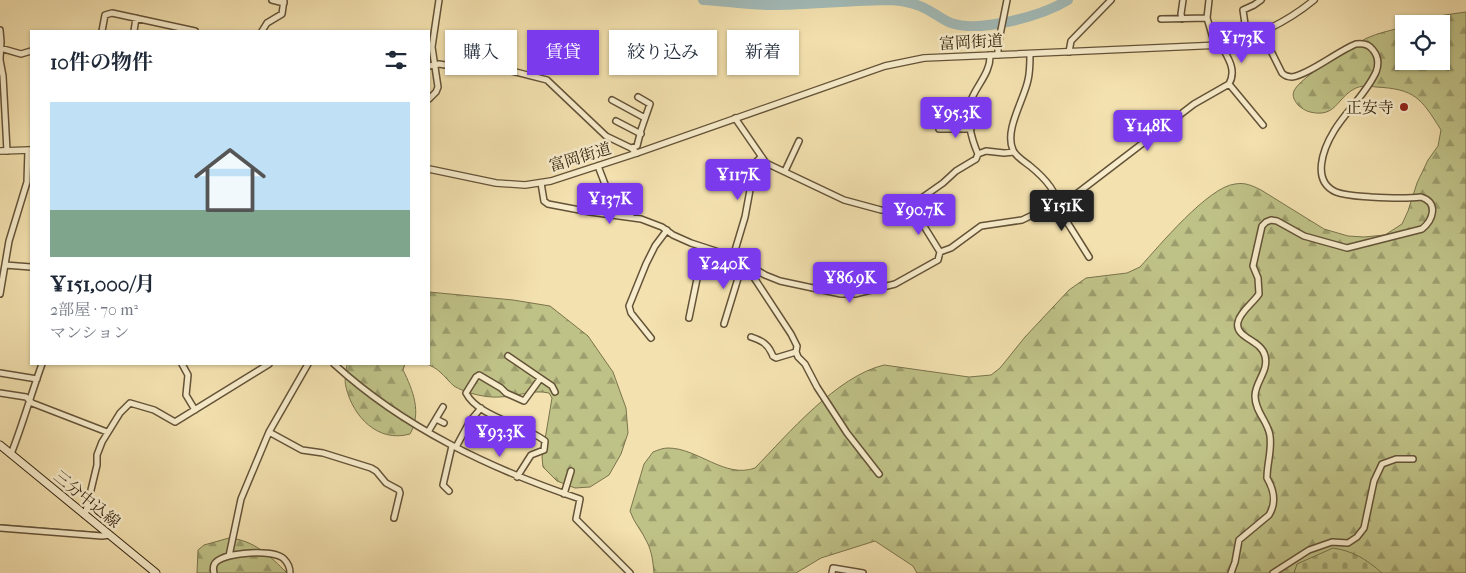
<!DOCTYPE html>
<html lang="ja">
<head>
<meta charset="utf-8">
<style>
  :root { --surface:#fff; --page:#f2f2f3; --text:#1f2937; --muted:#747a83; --accent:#7c3aed }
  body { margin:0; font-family:"IM FELL French Canon","Noto Serif JP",serif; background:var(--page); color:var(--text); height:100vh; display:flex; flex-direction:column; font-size:19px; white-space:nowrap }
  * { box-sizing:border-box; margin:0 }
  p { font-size:16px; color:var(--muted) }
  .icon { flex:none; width:28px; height:28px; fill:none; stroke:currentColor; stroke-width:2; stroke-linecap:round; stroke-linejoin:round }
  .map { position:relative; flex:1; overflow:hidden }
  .side { position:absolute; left:30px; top:30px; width:400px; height:335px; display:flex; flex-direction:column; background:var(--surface); border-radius:0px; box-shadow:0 1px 4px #0004 }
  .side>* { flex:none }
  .banner { position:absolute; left:445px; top:30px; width:475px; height:45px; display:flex; gap:10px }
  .fabs { position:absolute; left:1395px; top:15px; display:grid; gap:10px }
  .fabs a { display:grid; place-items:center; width:55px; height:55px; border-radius:0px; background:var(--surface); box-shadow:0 1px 4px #0004; font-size:25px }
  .price { position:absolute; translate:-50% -42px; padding:0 11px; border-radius:5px; background:var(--accent); color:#fff; font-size:16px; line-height:32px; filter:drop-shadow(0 1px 2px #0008) }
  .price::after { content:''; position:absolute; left:50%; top:30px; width:15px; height:11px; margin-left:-8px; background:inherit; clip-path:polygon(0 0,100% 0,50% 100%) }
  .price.on { background:#222; color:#fff }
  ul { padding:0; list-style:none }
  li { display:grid; align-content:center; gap:10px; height:265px; padding:0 20px }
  li span { display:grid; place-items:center; height:155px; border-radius:0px; color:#555 }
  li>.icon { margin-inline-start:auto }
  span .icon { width:90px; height:90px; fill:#fffc; stroke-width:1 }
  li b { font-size:21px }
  h2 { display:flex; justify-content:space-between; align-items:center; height:60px; padding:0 20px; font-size:21px }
  .tag { padding:0 18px; border-radius:0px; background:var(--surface); box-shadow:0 1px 4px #0004; font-size:18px; line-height:45px }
  .tag.on { background:var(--accent); color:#fff }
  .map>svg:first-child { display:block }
  .forest { fill:url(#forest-firs); stroke:#7a734c }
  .cemetery { fill:url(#cemetery-stones); stroke:#7a734c }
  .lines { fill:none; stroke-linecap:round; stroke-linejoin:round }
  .stream { stroke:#767e74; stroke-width:2 }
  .river { stroke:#a2bab7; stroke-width:10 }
  .minor-casing { stroke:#645338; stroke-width:8 }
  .tertiary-casing { stroke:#645338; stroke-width:8 }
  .secondary-casing { stroke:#352410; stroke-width:9 }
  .minor { stroke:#f7eccb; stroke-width:5 }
  .tertiary { stroke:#f7eccb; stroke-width:5.5 }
  .secondary { stroke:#f7eccb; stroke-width:7 }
  .poi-dot { fill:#8f2418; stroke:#f7eccb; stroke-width:2 }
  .labels { text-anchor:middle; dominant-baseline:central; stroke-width:5; stroke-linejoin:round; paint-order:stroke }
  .street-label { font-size:16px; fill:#352410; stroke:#f7eccb }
  .poi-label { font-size:16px; fill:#352410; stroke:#f7eccb; text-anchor:end }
</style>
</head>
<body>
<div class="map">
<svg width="1466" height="573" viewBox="0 0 1466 573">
  <defs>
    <pattern id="forest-firs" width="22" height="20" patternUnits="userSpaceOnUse" patternTransform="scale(1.25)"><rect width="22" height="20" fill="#bfc287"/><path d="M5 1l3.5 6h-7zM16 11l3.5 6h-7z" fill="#9c9d6d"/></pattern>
    <pattern id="cemetery-stones" width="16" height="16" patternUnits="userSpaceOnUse" patternTransform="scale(1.25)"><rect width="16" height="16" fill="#bfc287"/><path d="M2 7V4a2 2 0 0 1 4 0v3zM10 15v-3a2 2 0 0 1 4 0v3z" fill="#9c9d6d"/></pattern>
  </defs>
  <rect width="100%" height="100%" fill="#f3e1af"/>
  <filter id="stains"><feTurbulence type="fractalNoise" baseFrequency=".004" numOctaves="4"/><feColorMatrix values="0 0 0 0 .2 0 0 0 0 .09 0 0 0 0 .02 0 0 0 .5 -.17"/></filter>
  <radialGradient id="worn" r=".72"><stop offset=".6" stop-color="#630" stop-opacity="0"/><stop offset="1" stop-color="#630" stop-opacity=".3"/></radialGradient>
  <path class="forest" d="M 1466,12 L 1466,573 L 917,573 L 913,566 L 875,541 L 821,558 L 796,573 L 654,573 C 653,562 652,552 647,542 C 642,531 634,523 630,511 L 644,464 L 653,452 C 658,450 663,448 668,448 C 698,448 725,479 755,468 C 788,434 837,376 884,365 L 969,377 L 991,375 L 1000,368 L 1025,337 L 1069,290 L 1086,278 L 1127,273 L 1140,267 C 1159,246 1208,187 1235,184 C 1245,182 1253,186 1261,190 L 1324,229 L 1348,236 L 1364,237 L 1385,235 L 1402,224 L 1408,211 L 1417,183 L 1428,160 L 1438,146 L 1441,130 C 1421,98 1415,89 1376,87 C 1369,86 1361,85 1354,89 C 1336,99 1336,118 1310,112 C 1306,111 1301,108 1298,105 C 1294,100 1292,96 1294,91 C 1299,78 1353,45 1367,38 C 1378,33 1392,30 1404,27 L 1404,61 L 1441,61 L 1441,24 L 1415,24 L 1445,15 Z
    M 429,292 L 513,300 L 550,306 L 588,336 L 613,372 L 626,408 L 628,433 L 621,454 L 609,475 L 590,487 L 575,488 L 557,481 L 543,467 L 542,457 L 552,398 L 549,393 C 532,389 517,397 499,397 C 486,398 465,393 454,386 C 449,382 445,376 440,372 C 436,368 431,366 427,364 L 429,364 Z
    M 347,364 L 405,364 L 403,370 C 413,390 422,413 410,434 C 378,443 353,417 346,387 C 344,380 346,371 347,364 Z
    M 229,538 C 254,540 270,556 287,573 L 197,573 L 198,550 L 204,545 Z"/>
  <path class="cemetery" d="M 1333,548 C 1353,551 1366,559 1382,573 L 1294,573 L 1297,564 Z"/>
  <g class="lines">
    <path class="stream" d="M 0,525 L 100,533"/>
    <path class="river" d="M 703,0 C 725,1 748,5 771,5 C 811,5 851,0 892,0 C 904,1 918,4 928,10 C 936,14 943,20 951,23 C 980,33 1042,16 1068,0"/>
    <g class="minor-casing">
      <path id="minor" d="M 272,0 L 284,3
        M 1209,0 L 1207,18 L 1215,45
        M 1161,19 L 1207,18
        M 1182,19 L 1181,14 L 1183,0
        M 0,30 L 1,42 L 0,59
        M 102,31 L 105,15 L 112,13 L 195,31
        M 134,31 L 136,18
        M 262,31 L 267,23 L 282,14 L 284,0
        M 1247,38 L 1243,10 L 1254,5 L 1261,0
        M 0,48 L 21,54 L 31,51
        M 1069,52 L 1071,41 L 1111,0
        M 1030,54 C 1030,62 1030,72 1028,80 C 1024,100 1004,130 1013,150 C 1016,157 1025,162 1030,166 C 1041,175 1058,191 1057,206 L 1089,257
        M 998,55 L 998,45 L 1007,0
        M 0,60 L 3,76 L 7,151
        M 429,66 L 439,64 L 476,70 L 508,70 L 547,80 L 606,136 L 631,148 L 637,153
        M 1229,84 L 1263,125
        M 429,99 L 436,92 L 438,87 L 432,47 L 439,0
        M 612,100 L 645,118
        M 616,121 L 641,134
        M 939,129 L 971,129
        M 631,148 L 637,146 L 641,130 L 650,104 L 638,97
        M 978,154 C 971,138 965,115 972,98 C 978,84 991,71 990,55
        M 598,166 L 608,192 L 630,198 L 631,217
        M 785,171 L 799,141
        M 541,183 L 544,201 L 548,204 L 590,212 L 641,219 L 662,227 L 673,235 L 691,243 L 737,258 L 765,275 L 780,281 L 841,294 L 855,294 L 895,284 L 938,260 L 940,252 L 922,223 L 907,211 L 881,210 L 844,200 L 766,163 L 735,118
        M 907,211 L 916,202 L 943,183 L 956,171 L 976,159 L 978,154 L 986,151 L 1004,153 L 1014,152
        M 940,252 L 951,248 L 981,226 L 1022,220 L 1075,195 L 1194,104 L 1229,84 C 1237,70 1228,58 1221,45
        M 733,257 L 745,217 L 755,163 L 761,157
        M 745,264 L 791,334 L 797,346 L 796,352 L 798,357 L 805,364 L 817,387 L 847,433 L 879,474
        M 5,265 L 31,267
        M 0,294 L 9,241 L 27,182 L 28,150
        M 689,318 L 697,279 L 707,249
        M 724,324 L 743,262
        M 751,337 C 760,340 767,343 771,352 C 775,359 770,354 776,358 L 796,352
        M 651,338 L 631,313 L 629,306 L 646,264 L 655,246 L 667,230
        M 508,356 L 552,386 L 555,392
        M 182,364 L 188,375 L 186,395 L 195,410
        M 334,364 C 404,428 491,469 580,499 L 576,519 L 630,573
        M 0,373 L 37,379
        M 0,393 L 26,397 L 32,403 L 107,432
        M 436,419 L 444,423
        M 269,432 L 302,450 L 323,453 L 371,468 L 376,471 L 386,483 L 399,490 L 400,493 L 394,518
        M 428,432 L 443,407
        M 456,447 L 470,421 L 481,408
        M 11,454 C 23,424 31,394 42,364
        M 517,477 L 531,455 L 544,450 L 545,441 C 525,425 478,417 466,393 L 476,377 L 479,375 L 501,388 L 506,393 L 524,401 L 540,379
        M 449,491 L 443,485 L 452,446
        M 564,494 L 571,471
        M 85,515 L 97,465 L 97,455 L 102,442 L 120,413 L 130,403 L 154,410 L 175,422 L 269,364
        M 0,528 L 102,536 L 110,535
        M 229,556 L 241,499 L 269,432 L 308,364
        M 214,573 C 213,569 213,565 216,562 C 227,552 274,549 284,559 C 288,563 290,568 290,573
        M 832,573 L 833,568 L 863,573
        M 1231,573 L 1235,562 L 1239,540 L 1269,515 C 1277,502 1274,490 1267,478 C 1267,463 1272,451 1270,436 C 1268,421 1255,412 1255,396 C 1255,382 1269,371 1265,356 C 1262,340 1234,338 1238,322 C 1240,312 1253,303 1259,294 L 1258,278 L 1253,266 L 1262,226 L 1266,222 L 1271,220 L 1277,221 L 1304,236 L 1347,248 L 1422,229 C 1433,220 1439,203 1421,197 C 1404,199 1387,198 1371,197 C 1360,196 1346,196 1336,192 C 1311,181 1323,149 1334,131 C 1346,111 1366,94 1376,72 C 1379,64 1378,56 1373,50 C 1369,44 1363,43 1356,44 C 1338,51 1308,75 1292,77 C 1287,77 1285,76 1282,73 L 1262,33
        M 1273,573 L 1309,550 L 1332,542 L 1348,543 L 1357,537 L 1364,528 L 1374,481 L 1382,464 L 1396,459 L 1413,459"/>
    </g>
    <g class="tertiary-casing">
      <path id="tertiary" d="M 0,151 L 31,150
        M 429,169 L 496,183 L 525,185 L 551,181 L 637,153 L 885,66 L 924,58 L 1221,45 C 1257,37 1286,23 1314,0"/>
    </g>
    <g class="secondary-casing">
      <path id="secondary" d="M 0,445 L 156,573"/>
    </g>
    <use href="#minor" class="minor"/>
    <use href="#tertiary" class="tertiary"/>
    <use href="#secondary" class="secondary"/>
  </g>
  <circle class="poi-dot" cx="1404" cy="107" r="5"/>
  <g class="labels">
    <g class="street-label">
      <text transform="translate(971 42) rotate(-3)">富岡街道</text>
      <text transform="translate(580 157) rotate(-17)">富岡街道</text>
      <text transform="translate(87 499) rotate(39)">三分中込線</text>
    </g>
    <g class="poi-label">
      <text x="1394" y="107">正安寺</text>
    </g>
  </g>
  <rect width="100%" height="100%" filter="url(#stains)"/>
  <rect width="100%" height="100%" fill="url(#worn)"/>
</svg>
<div class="fabs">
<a><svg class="icon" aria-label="locate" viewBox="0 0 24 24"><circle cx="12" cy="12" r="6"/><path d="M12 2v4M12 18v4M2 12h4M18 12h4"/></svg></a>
</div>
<b class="price" style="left:1242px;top:64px">¥173K</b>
<b class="price" style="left:956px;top:139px">¥95.3K</b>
<b class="price" style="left:1148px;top:152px">¥148K</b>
<b class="price" style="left:738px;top:201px">¥117K</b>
<b class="price" style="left:610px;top:225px">¥137K</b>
<b class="price on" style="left:1062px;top:232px">¥151K</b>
<b class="price" style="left:919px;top:236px">¥90.7K</b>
<b class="price" style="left:724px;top:290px">¥240K</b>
<b class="price" style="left:850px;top:304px">¥86.9K</b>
<b class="price" style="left:500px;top:458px">¥93.3K</b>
<div class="banner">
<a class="tag">購入</a>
<a class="tag on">賃貸</a>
<a class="tag">絞り込み</a>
<a class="tag">新着</a>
</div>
<section class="side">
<h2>10件の物件<svg class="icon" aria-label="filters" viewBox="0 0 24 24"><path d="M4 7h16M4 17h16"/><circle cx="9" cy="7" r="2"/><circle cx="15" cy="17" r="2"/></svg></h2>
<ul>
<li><span style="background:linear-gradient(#bfe0f5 70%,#7fa58c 0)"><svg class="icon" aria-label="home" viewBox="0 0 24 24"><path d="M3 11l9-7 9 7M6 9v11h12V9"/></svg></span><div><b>¥151,000/月</b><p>2部屋 · 70 m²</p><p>マンション</p></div></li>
</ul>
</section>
</div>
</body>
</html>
